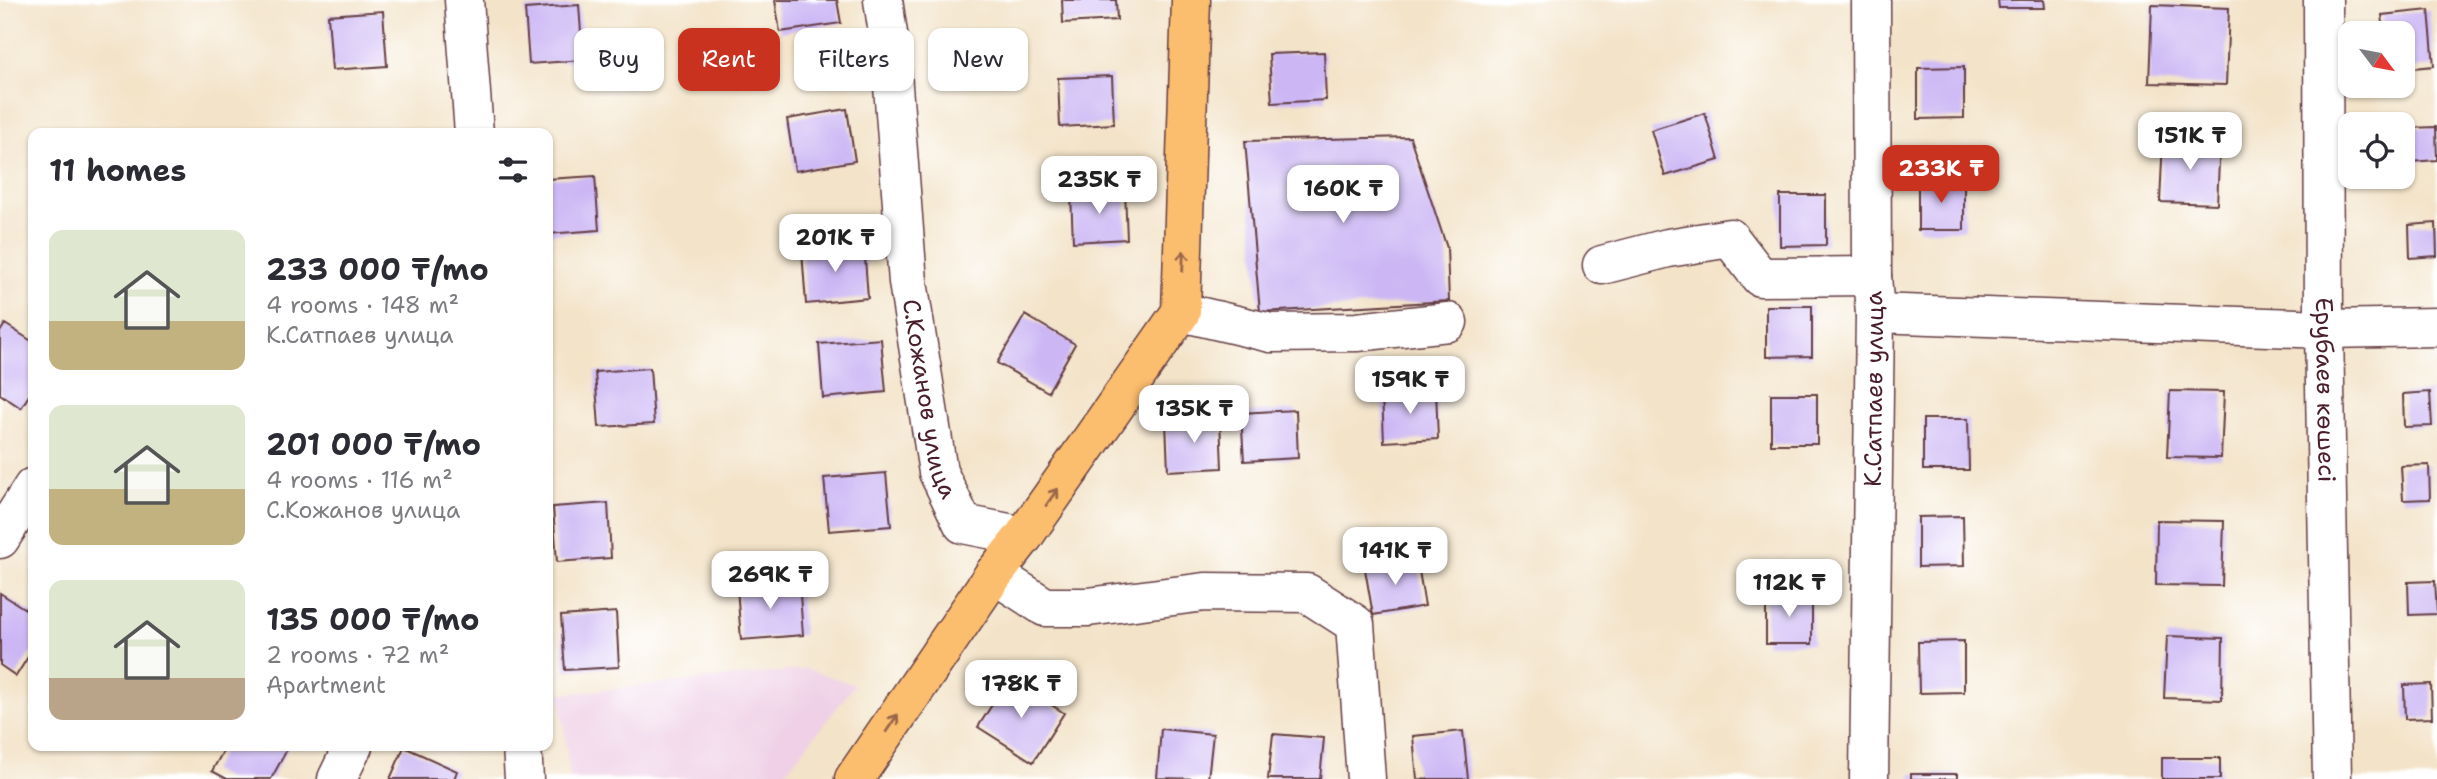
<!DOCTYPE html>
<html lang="en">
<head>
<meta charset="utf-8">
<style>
  :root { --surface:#fff; --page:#f2f2f3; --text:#2b2b33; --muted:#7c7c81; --accent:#c8321e }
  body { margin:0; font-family:"Shantell Sans",sans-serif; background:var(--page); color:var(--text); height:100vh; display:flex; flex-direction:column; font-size:26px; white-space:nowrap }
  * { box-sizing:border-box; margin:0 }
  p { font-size:23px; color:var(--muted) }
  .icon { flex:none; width:38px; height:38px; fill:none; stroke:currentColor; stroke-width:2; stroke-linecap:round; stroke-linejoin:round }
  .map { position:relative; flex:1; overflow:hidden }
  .drawer { position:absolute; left:28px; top:128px; width:525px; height:623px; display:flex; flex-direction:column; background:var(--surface); border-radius:14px; box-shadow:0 2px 5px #0004 }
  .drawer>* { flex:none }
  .top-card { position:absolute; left:574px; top:28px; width:665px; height:63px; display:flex; gap:14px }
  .needle { width:46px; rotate:122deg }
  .tools { position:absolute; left:2338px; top:21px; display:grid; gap:14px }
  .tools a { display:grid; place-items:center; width:77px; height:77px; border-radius:14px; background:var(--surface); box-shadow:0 2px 5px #0004; font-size:35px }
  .price { position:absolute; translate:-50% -60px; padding:0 16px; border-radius:14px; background:#fff; color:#222; font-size:23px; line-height:46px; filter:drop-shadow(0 2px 4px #0008) }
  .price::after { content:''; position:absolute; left:50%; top:42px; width:21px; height:16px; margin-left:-10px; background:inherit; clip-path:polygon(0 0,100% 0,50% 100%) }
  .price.active { background:var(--accent); color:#fff }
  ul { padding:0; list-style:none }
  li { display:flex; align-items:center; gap:21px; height:175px; padding:0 21px }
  li span { display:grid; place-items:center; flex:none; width:196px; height:140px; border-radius:14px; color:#555 }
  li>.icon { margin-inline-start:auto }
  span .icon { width:84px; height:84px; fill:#fffc; stroke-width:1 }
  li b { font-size:30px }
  h2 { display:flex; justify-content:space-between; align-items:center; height:84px; padding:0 21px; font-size:30px }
  .chip { padding:0 24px; border-radius:14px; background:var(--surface); box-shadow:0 2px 5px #0004; font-size:24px; line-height:63px }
  .chip.active { background:var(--accent); color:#fff }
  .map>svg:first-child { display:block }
  .built { fill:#efd0e6 }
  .building { fill:#ccb7f4 }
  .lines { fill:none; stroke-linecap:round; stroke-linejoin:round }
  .minor-casing { stroke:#633c43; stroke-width:41 }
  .major-casing { stroke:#633c43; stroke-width:41 }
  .minor { stroke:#fff; stroke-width:38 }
  .major { stroke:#fbbd6e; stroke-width:38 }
  .oneway { stroke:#9a6649 }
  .labels { text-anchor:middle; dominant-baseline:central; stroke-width:6; stroke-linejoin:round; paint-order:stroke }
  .street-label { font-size:24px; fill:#4a1f2b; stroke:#fff }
</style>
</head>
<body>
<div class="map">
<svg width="2437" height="779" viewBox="0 0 2437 779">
  <rect width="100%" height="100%" fill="#fff"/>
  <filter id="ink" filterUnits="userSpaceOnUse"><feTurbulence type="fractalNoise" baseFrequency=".0143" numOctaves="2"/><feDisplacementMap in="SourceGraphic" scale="14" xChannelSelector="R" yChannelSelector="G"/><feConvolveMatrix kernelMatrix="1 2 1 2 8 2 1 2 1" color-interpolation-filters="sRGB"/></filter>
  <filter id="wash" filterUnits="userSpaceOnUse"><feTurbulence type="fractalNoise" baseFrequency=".00686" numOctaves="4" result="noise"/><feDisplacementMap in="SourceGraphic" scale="28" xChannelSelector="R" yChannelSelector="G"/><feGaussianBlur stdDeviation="1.57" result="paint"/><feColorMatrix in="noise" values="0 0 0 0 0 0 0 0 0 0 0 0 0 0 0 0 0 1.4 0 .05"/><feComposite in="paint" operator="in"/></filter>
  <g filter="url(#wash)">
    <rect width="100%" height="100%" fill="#f3e3c8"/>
    <path class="built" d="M 807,669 L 855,685 L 780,779 L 570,779 L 560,694 Z"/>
    <g id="blocks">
      <path class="building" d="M 775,0 L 837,0 L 841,23 L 780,32 Z
        M 1062,0 L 1116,0 L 1117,20 L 1063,23 Z
        M 1998,0 L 2044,0 L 2045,8 L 1999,8 Z
        M 579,5 L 583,60 L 529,64 L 525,9 Z
        M 2152,5 L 2229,8 L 2226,85 L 2149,83 Z
        M 2429,10 L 2434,66 L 2403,69 L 2403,33 L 2384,33 L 2382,15 Z
        M 383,11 L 387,66 L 332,70 L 328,15 Z
        M 1324,52 L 1326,100 L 1272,103 L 1269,54 Z
        M 1964,67 L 1964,118 L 1918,119 L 1918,68 Z
        M 1112,76 L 1114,124 L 1060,127 L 1058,78 Z
        M 847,109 L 855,161 L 795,171 L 787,119 Z
        M 1705,113 L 1719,160 L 1665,176 L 1651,130 Z
        M 2436,127 L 2437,160 L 2410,162 L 2409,128 Z
        M 1410,137 L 1447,248 L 1449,301 L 1260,312 L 1245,141 Z
        M 2163,139 L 2220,141 L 2217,204 L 2160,202 Z
        M 595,176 L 599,230 L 548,234 L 548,179 Z
        M 1964,179 L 1964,230 L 1918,230 L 1918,180 Z
        M 1125,191 L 1127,239 L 1073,242 L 1071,193 Z
        M 1780,195 L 1826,195 L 1826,245 L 1780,246 Z
        M 2436,223 L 2437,256 L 2410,258 L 2409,225 Z
        M 864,245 L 868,298 L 806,304 L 802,251 Z
        M 1766,306 L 1812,306 L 1812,356 L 1766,357 Z
        M 1025,315 L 1075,344 L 1048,392 L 997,363 Z
        M 5,324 L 33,342 L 33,389 L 21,408 L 0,394 L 0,332 Z
        M 881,339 L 886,392 L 823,398 L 819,344 Z
        M 650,368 L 654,424 L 599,427 L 595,372 Z
        M 1436,391 L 1438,439 L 1384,442 L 1382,393 Z
        M 2170,391 L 2224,392 L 2221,458 L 2167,457 Z
        M 2430,392 L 2432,426 L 2404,427 L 2403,394 Z
        M 1771,394 L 1817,394 L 1817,444 L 1771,444 Z
        M 1296,410 L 1298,458 L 1244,461 L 1241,413 Z
        M 1220,419 L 1222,468 L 1168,471 L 1166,422 Z
        M 1923,419 L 1968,419 L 1969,470 L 1923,470 Z
        M 2429,465 L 2430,499 L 2403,500 L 2401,466 Z
        M 886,473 L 891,526 L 829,531 L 824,478 Z
        M 608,503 L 611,558 L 557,562 L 553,507 Z
        M 1963,516 L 1964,566 L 1918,567 L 1918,517 Z
        M 2157,520 L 2224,521 L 2222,586 L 2156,585 Z
        M 1417,559 L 1425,606 L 1373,615 L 1365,569 Z
        M 799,581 L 803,635 L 741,640 L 737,587 Z
        M 2435,581 L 2437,614 L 2409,615 L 2408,582 Z
        M 0,593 L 33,614 L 33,649 L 16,676 L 0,665 Z
        M 1812,593 L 1812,644 L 1766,644 L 1766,594 Z
        M 616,612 L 619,667 L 565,670 L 561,616 Z
        M 2167,636 L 2223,638 L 2222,700 L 2164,698 Z
        M 1964,641 L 1964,692 L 1919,693 L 1918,642 Z
        M 1009,678 L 1064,713 L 1033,762 L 978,727 Z
        M 2431,684 L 2432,718 L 2405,719 L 2404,685 Z
        M 1161,729 L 1213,734 L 1208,779 L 1157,778 Z
        M 1463,731 L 1468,779 L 1417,779 L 1413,736 Z
        M 1273,734 L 1324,738 L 1320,779 L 1268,779 Z
        M 226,746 L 289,746 L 271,779 L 227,779 L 212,771 Z
        M 404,747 L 457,771 L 454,779 L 390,779 Z
        M 2162,758 L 2220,758 L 2220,779 L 2162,779 Z
        M 1911,774 L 1957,774 L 1957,779 L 1911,779 Z"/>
    </g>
  </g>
  <g filter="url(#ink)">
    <use href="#blocks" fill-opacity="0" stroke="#633c43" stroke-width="2"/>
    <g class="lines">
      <g class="minor-casing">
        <g id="minor">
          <path d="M 464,0 L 474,133"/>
          <path id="s1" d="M 883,0 L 890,47 L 908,282 L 938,472 L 963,524 L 1024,536"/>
          <path id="s2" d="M 2323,0 L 2324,329 L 2332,779"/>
          <path d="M 1602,265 L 1668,248 L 1730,238 L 1760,277 L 1872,276"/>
          <path d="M 1181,312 L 1271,333 L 1357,332 L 1448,322"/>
          <path d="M 1875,313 L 2324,329 L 2437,327"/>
          <path d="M 0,539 L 33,487"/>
          <path d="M 994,574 L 1045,607 L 1088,607 L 1205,592 L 1307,593 L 1355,624 L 1366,779"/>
          <path d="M 522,746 L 524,779"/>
          <path d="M 337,779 L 353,746"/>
          <path id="s3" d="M 1869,779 L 1875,313 L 1872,276 L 1871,0"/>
        </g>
      </g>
      <g class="major-casing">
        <path id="major" d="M 854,779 L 994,574 L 1024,536 L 1181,312 L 1191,0"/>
      </g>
      <use href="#minor" class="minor"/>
      <use href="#major" class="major"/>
    </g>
    <defs><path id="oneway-shaft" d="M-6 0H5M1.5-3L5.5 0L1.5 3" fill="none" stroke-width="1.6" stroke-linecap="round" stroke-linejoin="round" transform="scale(1.75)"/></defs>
    <g class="oneway">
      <use href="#oneway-shaft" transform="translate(1183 261) rotate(-88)"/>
      <use href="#oneway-shaft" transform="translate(1052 497) rotate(-55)"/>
      <use href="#oneway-shaft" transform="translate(892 723) rotate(-56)"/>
    </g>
  </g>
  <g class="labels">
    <g class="street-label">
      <text stroke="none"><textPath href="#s3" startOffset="390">К.Сатпаев улица</textPath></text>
      <text stroke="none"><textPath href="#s2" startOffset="390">Ерубаев көшесі</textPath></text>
      <text stroke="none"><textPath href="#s1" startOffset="402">С.Кожанов улица</textPath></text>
    </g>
  </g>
</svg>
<div class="tools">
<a><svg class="needle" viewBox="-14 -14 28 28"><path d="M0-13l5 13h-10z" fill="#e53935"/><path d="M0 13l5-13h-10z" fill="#7c7c81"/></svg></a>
<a><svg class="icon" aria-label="locate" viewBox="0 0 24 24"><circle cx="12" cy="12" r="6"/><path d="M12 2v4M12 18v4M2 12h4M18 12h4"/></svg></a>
</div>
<b class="price" style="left:2190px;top:172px">151K ₸</b>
<b class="price active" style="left:1941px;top:205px">233K ₸</b>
<b class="price" style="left:1099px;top:216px">235K ₸</b>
<b class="price" style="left:1343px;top:225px">160K ₸</b>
<b class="price" style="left:835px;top:274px">201K ₸</b>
<b class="price" style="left:1410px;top:416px">159K ₸</b>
<b class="price" style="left:1194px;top:445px">135K ₸</b>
<b class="price" style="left:1395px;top:587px">141K ₸</b>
<b class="price" style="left:770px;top:611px">269K ₸</b>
<b class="price" style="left:1789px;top:619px">112K ₸</b>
<b class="price" style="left:1021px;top:720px">178K ₸</b>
<div class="top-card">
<a class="chip">Buy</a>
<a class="chip active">Rent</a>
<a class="chip">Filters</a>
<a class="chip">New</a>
</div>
<section class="drawer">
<h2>11 homes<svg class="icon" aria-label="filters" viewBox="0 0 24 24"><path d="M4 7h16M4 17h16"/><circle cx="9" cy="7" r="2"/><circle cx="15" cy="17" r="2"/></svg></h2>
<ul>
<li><span style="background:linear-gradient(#dfe7d0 65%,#c2b280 0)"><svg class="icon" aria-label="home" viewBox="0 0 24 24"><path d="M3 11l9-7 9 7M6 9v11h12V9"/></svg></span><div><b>233 000 ₸/mo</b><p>4 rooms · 148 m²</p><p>К.Сатпаев улица</p></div></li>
<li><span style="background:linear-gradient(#dfe7d0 60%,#c2b280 0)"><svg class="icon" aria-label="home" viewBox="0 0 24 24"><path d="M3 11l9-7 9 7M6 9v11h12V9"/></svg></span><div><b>201 000 ₸/mo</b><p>4 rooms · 116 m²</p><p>С.Кожанов улица</p></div></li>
<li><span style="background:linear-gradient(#dfe7d0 70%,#b9a48a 0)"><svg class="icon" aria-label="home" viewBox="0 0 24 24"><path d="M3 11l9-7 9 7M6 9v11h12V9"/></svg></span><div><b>135 000 ₸/mo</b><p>2 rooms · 72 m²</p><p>Apartment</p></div></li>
</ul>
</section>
</div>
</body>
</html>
